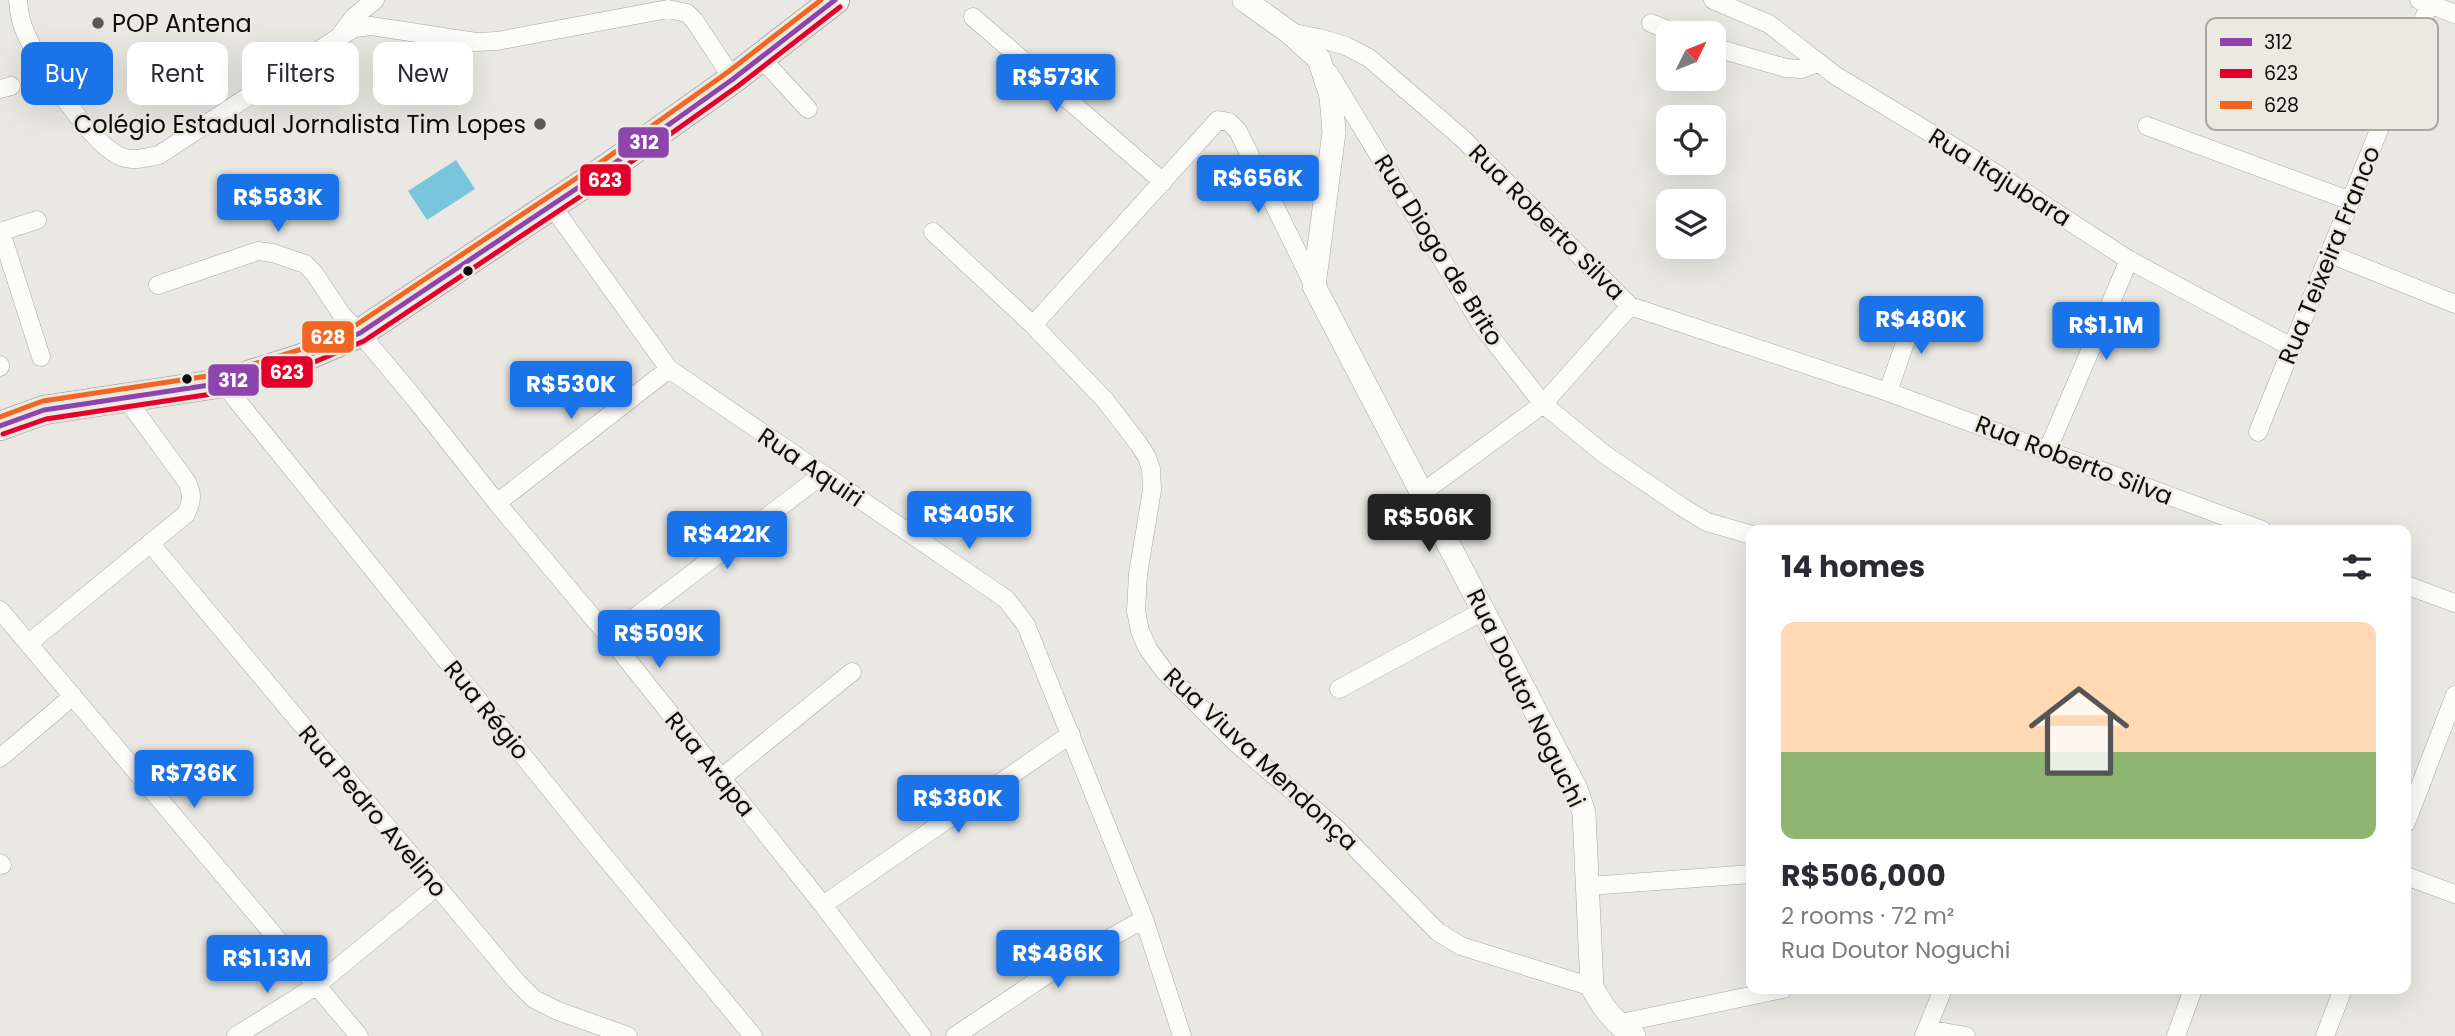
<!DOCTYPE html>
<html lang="en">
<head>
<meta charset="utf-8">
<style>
  :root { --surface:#fff; --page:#f7f7f7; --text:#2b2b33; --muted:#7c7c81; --accent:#1a73e8 }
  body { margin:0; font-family:Poppins,sans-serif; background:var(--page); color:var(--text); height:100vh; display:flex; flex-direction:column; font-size:26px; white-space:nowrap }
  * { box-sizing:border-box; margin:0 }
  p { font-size:23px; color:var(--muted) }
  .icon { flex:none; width:38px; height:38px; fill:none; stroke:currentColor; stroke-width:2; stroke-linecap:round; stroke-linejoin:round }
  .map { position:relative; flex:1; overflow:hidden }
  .details { position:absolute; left:1746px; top:525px; width:665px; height:469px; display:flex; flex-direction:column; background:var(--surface); border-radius:14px; box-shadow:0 7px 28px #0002 }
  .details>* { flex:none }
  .top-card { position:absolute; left:21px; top:42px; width:665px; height:63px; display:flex; gap:14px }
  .needle { width:46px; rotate:47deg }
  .tools { position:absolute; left:1656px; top:21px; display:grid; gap:14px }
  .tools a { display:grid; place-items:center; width:70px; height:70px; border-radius:14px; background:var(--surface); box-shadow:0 7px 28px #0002; font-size:35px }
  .price { position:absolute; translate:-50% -60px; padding:0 16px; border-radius:7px; background:var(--accent); color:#fff; font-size:23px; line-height:46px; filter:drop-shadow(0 2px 4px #0008) }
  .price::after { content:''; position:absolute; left:50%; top:42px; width:21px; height:16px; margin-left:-10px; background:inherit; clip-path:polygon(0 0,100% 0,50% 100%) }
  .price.selected { background:#222; color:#fff }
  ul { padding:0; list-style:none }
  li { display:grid; align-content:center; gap:14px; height:371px; padding:0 35px }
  li span { display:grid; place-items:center; height:217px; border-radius:14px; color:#555 }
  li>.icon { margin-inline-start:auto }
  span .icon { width:126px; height:126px; fill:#fffc; stroke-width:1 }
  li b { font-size:30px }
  h2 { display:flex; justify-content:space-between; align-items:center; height:84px; padding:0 35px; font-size:30px }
  .tag { padding:0 24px; border-radius:14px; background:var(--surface); box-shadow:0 7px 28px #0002; font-size:24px; line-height:63px }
  .tag.selected { background:var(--accent); color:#fff }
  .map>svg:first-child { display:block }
  .water { fill:#79c5db }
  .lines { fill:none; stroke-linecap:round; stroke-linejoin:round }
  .minor-casing { stroke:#a8a7a3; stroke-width:19 }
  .tertiary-casing { stroke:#a8a7a3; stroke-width:24 }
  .primary-casing { stroke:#a8a7a3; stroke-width:30 }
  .minor { stroke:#fcfcfb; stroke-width:18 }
  .tertiary { stroke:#fcfcfb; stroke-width:23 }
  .primary { stroke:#fcfcfb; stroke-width:28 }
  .bus-1-casing { stroke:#eceae0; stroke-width:10 }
  .bus-2-casing { stroke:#eceae0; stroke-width:10 }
  .bus-3-casing { stroke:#eceae0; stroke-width:10 }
  .bus-1 { stroke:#8e44ad; stroke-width:5 }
  .bus-2 { stroke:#e4002b; stroke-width:5 }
  .bus-3 { stroke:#f26522; stroke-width:5 }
  .poi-dot { fill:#5a5955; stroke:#eceae0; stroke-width:2.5 }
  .bus-dot { fill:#0d0c09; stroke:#eceae0; stroke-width:2.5 }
  .labels { text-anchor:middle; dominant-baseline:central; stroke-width:5; stroke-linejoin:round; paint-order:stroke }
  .poi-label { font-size:24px; fill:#0d0c09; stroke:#eceae0; text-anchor:start }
  .street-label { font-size:24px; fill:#0d0c09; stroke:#eceae0 }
  .key { fill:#eceae0; stroke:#a9a7a0; stroke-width:2 }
  .key-label { font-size:19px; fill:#0d0c09 }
  .line-badge { stroke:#eceae0; stroke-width:2.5 }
  .badge-label { font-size:19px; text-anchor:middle; font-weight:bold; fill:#fff }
</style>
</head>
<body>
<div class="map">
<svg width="2455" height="1036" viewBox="0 0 2455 1036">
  <rect width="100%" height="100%" fill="#e9e8e3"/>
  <path class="water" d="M 456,160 L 475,189 L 427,220 L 408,191 Z"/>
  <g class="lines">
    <g class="minor-casing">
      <path id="minor" d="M 18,0 C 19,13 21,25 27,36 C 41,67 92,146 122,157 C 134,162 147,157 159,155 L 339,37 L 355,28 L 371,26 L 476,42 L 497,41 L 668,9 L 687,13 L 694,20 L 733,79
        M 1713,0 L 1769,24 L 1836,76 L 1972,158 L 2129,260 L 2293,348
        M 2419,0 L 2455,14
        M 973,17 L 1163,182
        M 1651,23 L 1675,33
        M 1289,32 L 1319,38 L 1346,46 L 1369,58 L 1462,138 L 1630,306 L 1888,392 L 2262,530
        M 341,34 L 354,17 L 375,0
        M 1713,47 L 1786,68 L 1801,69 L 1818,63
        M 761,58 L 808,109
        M 1329,73 L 1482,326 L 1543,404 L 1604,454 L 1682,507 L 1707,522 L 1752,535
        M 0,89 L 11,86
        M 2147,126 L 2351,201
        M 552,206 L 669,369 L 1006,599 L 1026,625 L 1144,919 L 1182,1036
        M 0,232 L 37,220
        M 1,232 L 41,357
        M 933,232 L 1033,325 L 1104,399 L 1138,443 L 1147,457 L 1151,469 L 1152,490 L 1138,574 L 1136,611 L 1140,631 L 1148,649 L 1165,672 L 1235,742 L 1335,827 L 1438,932 L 1461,946 L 1592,987
        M 2330,254 L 2455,304
        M 158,285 L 258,251 L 273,253 L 305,264 L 314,273 L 342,315 L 360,333 L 415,399 L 497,503 L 609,637 L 823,905 L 922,1036
        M 1033,325 L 1218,120 L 1229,122 L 1238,131 L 1314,286
        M 0,365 L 0,367
        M 223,383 L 591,840 L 753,1036
        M 1888,392 L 1917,308
        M 2258,432 L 2431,0
        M 2048,449 L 2129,260
        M 1422,493 L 1543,404 L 1630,306
        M 497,503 L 669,369
        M 150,543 L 516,981 L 534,999 L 558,1011 L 628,1036
        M 2406,585 L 2455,603
        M 0,610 L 359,1036
        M 609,637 L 822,475
        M 29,643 L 186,514 C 192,501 193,495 187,482 L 125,397
        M 1339,689 L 1483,611
        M 0,758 L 73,696
        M 720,779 L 852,672
        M 2406,823 L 2455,695
        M 0,863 L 2,865
        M 2406,876 L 2455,894
        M 1589,886 L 1752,874
        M 823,905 L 1071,734
        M 1616,1024 L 1783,989
        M 1927,1029 L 1966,1036
        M 236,1036 L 316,986 L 436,887
        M 955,1036 L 1058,967 L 1144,919
        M 1924,1036 L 1943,989
        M 2176,1036 L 2193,989
        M 2325,1036 L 2343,989"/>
    </g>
    <g class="tertiary-casing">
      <path id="tertiary" d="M 1244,0 L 1289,32 L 1319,59 L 1331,96 L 1334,132 L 1314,286 L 1576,789 L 1584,813 L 1592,987 C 1603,1008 1614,1022 1634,1036"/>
    </g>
    <g class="primary-casing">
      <path id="primary" d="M 0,426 L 44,410 L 223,383 L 302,358 L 360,333 L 609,167 L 733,79 L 835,0"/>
    </g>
    <use href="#minor" class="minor"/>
    <use href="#tertiary" class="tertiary"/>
    <use href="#primary" class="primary"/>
    <g class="bus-1-casing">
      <path id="bus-1" d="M 0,426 L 44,410 L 223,383 L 302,358 L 360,333 L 609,167 L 733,79 L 835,0"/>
    </g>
    <g class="bus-2-casing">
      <path id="bus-2" d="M 3,434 L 46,419 L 225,392 L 305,366 L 364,341 L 614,174 L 738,86 L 840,7"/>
    </g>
    <g class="bus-3-casing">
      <path id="bus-3" d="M 0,417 L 43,401 L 221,374 L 299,350 L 356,325 L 604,160 L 728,72 L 821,0"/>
    </g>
    <use href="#bus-1" class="bus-1"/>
    <use href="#bus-2" class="bus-2"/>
    <use href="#bus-3" class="bus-3"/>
  </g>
  <g class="poi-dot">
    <circle cx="98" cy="23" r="7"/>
    <circle cx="540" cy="124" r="7"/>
  </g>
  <g class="bus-dot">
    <circle cx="468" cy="271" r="6"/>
    <circle cx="187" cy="379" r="6"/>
  </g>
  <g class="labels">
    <g class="poi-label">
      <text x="112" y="23">POP Antena</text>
      <text x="526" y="124" text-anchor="end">Colégio Estadual Jornalista Tim Lopes</text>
    </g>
    <g class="street-label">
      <text transform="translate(2000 177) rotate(32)">Rua Itajubara</text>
      <text transform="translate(1547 222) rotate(45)">Rua Roberto Silva</text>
      <text transform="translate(1439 250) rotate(58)">Rua Diogo de Brito</text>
      <text transform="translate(2329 255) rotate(-68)">Rua Teixeira Franco</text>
      <text transform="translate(2074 460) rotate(21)">Rua Roberto Silva</text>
      <text transform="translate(811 467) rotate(34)">Rua Aquiri</text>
      <text transform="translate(1526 698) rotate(64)">Rua Doutor Noguchi</text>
      <text transform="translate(487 710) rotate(51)">Rua Régio</text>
      <text transform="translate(1261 759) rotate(43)">Rua Viuva Mendonça</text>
      <text transform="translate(710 764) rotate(51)">Rua Arapa</text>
      <text transform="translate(373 811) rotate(50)">Rua Pedro Avelino</text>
    </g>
  </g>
  <rect x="2206" y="18" width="232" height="112" rx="10" class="key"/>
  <rect x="2220" y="38" width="32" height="8" fill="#8e44ad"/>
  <rect x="2220" y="69" width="32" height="9" fill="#e4002b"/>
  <rect x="2220" y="101" width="32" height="8" fill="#f26522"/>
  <g class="key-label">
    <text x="2264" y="49">312</text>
    <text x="2264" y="80">623</text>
    <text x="2264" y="112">628</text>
  </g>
  <g class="line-badge">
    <rect x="617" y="126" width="53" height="33" rx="7" fill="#8e44ad"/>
    <rect x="579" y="163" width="53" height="34" rx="7" fill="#e4002b"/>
    <rect x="301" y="320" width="54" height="34" rx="7" fill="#f26522"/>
    <rect x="260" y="355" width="54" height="34" rx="7" fill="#e4002b"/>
    <rect x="207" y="363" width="53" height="34" rx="7" fill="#8e44ad"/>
  </g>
  <g class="badge-label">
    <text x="644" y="149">312</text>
    <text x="605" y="187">623</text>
    <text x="328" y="344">628</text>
    <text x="287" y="379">623</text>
    <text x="233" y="387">312</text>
  </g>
</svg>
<div class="tools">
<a><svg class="needle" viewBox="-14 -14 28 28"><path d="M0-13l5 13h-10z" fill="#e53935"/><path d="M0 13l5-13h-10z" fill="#7c7c81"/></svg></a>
<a><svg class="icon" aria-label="locate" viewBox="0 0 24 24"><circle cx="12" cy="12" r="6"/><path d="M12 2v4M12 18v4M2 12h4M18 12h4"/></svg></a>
<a><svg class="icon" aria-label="layers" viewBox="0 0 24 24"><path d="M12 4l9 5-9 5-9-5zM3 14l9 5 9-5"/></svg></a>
</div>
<b class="price" style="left:1056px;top:114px">R$573K</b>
<b class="price" style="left:1258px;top:215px">R$656K</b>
<b class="price" style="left:278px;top:234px">R$583K</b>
<b class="price" style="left:1921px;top:356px">R$480K</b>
<b class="price" style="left:2106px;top:362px">R$1.1M</b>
<b class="price" style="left:571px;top:421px">R$530K</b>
<b class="price" style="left:969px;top:551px">R$405K</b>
<b class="price selected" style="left:1429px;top:554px">R$506K</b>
<b class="price" style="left:727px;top:571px">R$422K</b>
<b class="price" style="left:659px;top:670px">R$509K</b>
<b class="price" style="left:194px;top:810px">R$736K</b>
<b class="price" style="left:958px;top:835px">R$380K</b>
<b class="price" style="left:1058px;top:990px">R$486K</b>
<b class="price" style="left:267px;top:995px">R$1.13M</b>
<div class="top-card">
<a class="tag selected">Buy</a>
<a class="tag">Rent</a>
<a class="tag">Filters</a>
<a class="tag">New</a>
</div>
<section class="details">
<h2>14 homes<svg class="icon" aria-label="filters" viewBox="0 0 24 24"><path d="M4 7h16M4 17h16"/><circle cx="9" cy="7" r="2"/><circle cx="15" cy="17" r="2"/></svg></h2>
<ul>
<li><span style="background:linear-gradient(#ffd9b3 60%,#8fb573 0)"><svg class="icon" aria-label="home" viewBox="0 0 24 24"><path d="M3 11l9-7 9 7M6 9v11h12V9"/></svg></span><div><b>R$506,000</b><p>2 rooms · 72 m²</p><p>Rua Doutor Noguchi</p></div></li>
</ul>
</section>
</div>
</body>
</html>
